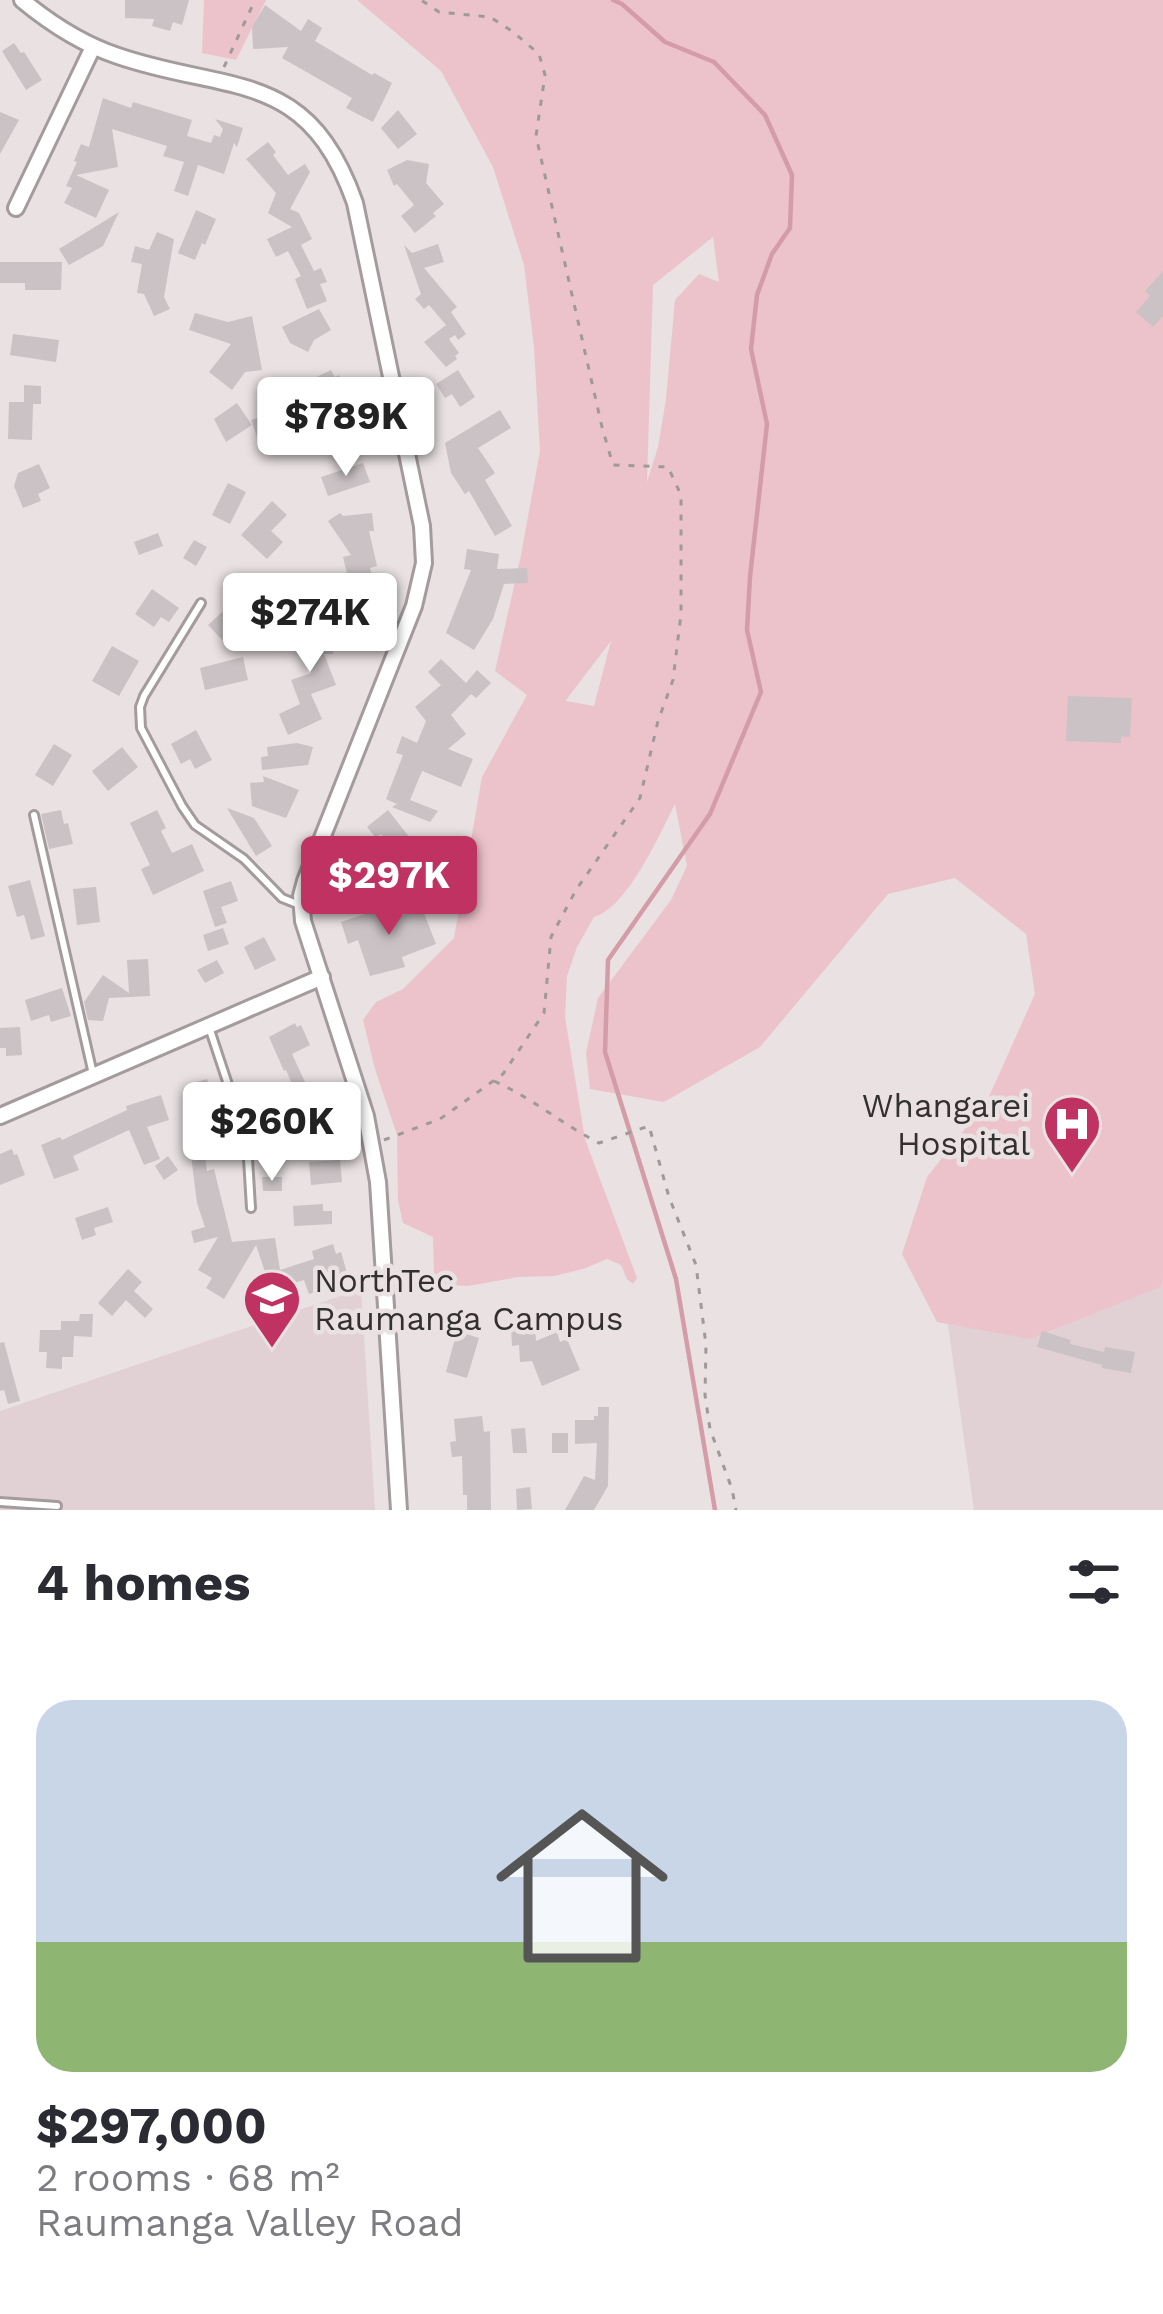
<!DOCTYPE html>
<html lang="en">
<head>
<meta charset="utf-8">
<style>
  :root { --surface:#fff; --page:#f7f7f7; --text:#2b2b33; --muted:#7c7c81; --line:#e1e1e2; --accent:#bf3262 }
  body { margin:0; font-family:"Work Sans",sans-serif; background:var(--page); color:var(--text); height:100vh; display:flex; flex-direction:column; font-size:45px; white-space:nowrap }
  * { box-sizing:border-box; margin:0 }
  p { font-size:39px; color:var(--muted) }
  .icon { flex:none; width:66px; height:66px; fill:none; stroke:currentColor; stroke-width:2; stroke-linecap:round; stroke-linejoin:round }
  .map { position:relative; height:1510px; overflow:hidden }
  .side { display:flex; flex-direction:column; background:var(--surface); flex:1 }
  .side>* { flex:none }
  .price { position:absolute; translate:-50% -102px; padding:0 27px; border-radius:12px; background:#fff; color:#222; font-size:39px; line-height:78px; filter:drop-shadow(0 3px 6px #0008) }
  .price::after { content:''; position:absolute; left:50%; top:72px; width:36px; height:27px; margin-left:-18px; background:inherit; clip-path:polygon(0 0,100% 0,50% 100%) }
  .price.selected { background:var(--accent); color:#fff }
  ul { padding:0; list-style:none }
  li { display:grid; align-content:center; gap:24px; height:636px; padding:0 36px }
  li+li { border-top:3px solid var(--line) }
  li span { display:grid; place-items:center; height:372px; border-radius:36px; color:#555 }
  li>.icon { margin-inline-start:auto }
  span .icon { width:216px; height:216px; fill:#fffc; stroke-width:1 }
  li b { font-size:51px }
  h2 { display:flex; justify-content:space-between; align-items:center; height:144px; padding:0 36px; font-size:51px }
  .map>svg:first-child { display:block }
  .built { fill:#e2d1d4 }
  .green { fill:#ecc3cb; fill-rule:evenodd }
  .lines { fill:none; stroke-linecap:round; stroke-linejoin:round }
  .stream { stroke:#d49ca8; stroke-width:4.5 }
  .building { fill:#cac2c4 }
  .lane-casing { stroke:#a39b9c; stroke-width:12 }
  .street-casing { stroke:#a39b9c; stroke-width:20 }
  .path { stroke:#9f999a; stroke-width:3; stroke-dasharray:6 9; stroke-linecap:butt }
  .lane { stroke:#fff; stroke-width:6 }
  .street { stroke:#fff; stroke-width:14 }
  .labels { text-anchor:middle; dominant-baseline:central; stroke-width:9; stroke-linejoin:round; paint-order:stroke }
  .poi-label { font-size:33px; fill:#333030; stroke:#e9e1e2; text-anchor:end }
</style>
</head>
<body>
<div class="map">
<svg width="1163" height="1510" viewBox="0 0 1163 1510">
  <rect width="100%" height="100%" fill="#e9e1e2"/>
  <path class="built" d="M 1163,1053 L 1163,1510 L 974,1510 L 944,1297 Z
    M 361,1289 L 375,1510 L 0,1510 L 0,1411 Z"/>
  <path class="green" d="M 204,0 L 266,0 L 236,60 L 202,53 Z
    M 357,0 L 1163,0 L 1163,1279 L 1160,1287 L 1030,1339 L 937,1322 L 902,1254 L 927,1177 L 987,1101 L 1035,994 L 1026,934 L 955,878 L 888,894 L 760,1047 L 664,1102 L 590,1089 L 586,1053 L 598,998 L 671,900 L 687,866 L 675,804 C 660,834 627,908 594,917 L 577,947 L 567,976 L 565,1017 L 585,1139 L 637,1278 L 633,1284 L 627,1279 L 621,1265 L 607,1259 L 583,1269 L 554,1276 L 518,1277 L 468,1286 L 448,1285 L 434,1276 L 433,1237 L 403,1223 L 398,1200 L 397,1135 L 375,1069 L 363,1020 L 376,1002 L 403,989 L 454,938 L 482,777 L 527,695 L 495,671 L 521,555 L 540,451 L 534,347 L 524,265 L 493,167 L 441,71 ZM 713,237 L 719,282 L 699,274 L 675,300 L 666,399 L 658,447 L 647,482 L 653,285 ZM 611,641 L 594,706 L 566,701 L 566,700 Z"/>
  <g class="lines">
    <path class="stream" d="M 613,0 L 622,4 L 665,42 L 714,62 L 765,115 L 792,175 L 790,228 L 772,254 L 757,295 L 751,349 L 767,424 L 750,577 L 747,630 L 761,692 L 710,814 L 608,960 L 605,1052 L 676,1279 L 715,1510"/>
  </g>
  <path class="building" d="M 125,0 L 189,0 L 182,25 L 173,22 L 170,31 L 152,26 L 154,19 L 125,18 Z
    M 265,5 L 301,31 L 308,19 L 322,28 L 315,41 L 372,75 L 374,73 L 392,83 L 373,122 L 346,108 L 352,98 L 282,58 L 288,47 L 253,49 L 252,27 Z
    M 14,43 L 21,53 L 24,52 L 42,80 L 26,90 L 2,51 Z
    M 103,98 L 131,108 L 133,102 L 192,120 L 187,136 L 211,143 L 214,135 L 220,137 L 223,129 L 215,119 L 243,128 L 237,147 L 234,143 L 224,174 L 198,165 L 188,196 L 174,191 L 184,162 L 163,156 L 167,146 L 112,129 L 118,167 L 76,175 L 109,190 L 96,218 L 64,203 L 72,188 L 66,186 L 77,162 L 74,161 L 81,144 L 89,147 Z
    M 398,110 L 417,134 L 398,149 L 381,128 Z
    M 0,112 L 19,120 L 0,154 Z
    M 268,142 L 276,152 L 273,155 L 288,175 L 305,164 L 310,172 L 290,209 L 299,213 L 312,239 L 301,245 L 314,271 L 321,268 L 327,282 L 320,284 L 327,301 L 307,309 L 295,279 L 301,276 L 288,251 L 276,257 L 267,239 L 292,227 L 268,213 L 276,193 L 246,159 Z
    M 407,160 L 429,164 L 426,183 L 444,204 L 433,213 L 436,216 L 415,233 L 401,216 L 414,205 L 397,184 L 394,186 L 387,170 Z
    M 196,210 L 216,219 L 205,245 L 202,243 L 195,260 L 178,253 Z
    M 119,212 L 103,246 L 69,265 L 59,249 Z
    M 157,232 L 174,239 L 164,297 L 170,309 L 154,316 L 144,294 L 137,293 L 142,264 L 131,262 L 135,246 L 149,250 Z
    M 438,244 L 444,262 L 424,268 L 457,307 L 451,312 L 466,334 L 458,340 L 455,335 L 449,339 L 459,353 L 455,356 L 457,359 L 446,367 L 424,342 L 446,325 L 429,305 L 424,309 L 415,299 L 421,294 L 404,245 L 412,253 Z
    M 0,262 L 62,262 L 61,290 L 25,290 L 25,283 L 0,283 Z
    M 1163,271 L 1163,316 L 1153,327 L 1136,312 L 1150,296 L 1145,291 Z
    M 319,309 L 331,330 L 314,340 L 308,352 L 290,343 L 282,327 Z
    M 195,313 L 228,322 L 252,316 L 262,370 L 245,372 L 232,390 L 209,372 L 231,344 L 189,330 Z
    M 13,334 L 59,340 L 56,362 L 10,355 Z
    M 331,370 L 335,377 L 339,375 L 346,391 L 335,396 L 351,437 L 304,454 L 298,436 L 323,427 L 313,401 L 307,404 L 298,386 Z
    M 458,370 L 475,397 L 460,407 L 452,394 L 445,398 L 436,384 Z
    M 24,385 L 41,386 L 41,404 L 33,404 L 32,440 L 8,439 L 9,402 L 24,402 Z
    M 237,403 L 252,425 L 226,442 L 214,419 Z
    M 287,408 L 293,425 L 258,439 L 251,420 Z
    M 500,410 L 511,428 L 478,448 L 495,473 L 485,480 L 512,526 L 495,536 L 469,491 L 465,494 L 451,473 L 445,443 Z
    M 363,463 L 370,482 L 328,496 L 321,477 Z
    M 39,464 L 50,488 L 38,494 L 41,501 L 23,508 L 14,486 L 18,473 Z
    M 228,483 L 246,492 L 230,524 L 212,515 Z
    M 272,501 L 287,515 L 271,531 L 283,542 L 267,559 L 241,535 Z
    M 340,513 L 343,516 L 372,513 L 374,531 L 369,531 L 377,566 L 370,568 L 373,580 L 350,586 L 343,557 L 351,555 L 328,521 Z
    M 158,533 L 163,546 L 139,555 L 134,542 Z
    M 194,540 L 207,547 L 196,566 L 183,558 Z
    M 467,549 L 499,554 L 497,569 L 527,568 L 528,583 L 504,584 L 493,619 L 474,650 L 446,633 L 471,570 L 464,569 Z
    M 355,588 L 370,614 L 358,621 L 354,613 L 333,625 L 323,608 Z
    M 152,589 L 179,608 L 169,622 L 161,617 L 154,627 L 135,614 Z
    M 232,603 L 236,607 L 238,605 L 250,618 L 241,627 L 245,630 L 228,646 L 208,625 Z
    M 304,625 L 333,625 L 333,654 L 324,654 L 336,685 L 311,694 L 322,719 L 288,735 L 279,714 L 300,704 L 291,680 L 311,673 L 289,637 Z
    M 112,646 L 139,661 L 119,696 L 92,681 Z
    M 243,657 L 248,680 L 205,690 L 200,668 Z
    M 441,659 L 466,683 L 477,670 L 491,683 L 476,698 L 471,694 L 451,715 L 466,734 L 448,749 L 473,759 L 461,787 L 422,771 L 410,800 L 438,811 L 430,822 L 392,807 L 397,804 L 386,799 L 403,755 L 396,753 L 402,736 L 417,743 L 426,721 L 415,707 L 441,685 L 428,672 Z
    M 1068,696 L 1132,698 L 1130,737 L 1121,736 L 1121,743 L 1066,741 Z
    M 196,730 L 212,760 L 195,769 L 190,759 L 181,764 L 171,744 Z
    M 297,743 L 313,747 L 308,765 L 262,770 L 261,757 L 268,756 L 267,747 Z
    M 54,744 L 72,755 L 53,786 L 35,775 Z
    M 122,747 L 138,767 L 108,791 L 92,771 Z
    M 263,776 L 299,790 L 286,818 L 252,806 L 250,783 L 264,782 Z
    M 227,808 L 254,818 L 272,846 L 256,856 Z
    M 61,810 L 64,824 L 68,823 L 73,844 L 49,849 L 41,814 Z
    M 157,810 L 166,828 L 161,831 L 172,853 L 192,844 L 204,871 L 153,895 L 141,869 L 150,865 L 130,823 Z
    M 388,810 L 410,838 L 394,851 L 381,834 L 376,838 L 367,827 Z
    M 392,858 L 417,867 L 409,891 L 370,878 L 368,885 L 345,879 L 350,861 L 369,866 L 370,869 L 371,867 L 406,877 Z
    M 30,880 L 45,936 L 31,940 L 24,915 L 17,917 L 8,886 Z
    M 231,881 L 238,901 L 221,907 L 227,923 L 215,927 L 203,891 Z
    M 96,887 L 100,922 L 77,925 L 73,889 Z
    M 383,908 L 387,921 L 422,908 L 436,944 L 402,957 L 405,967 L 370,976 L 358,940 L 348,944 L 341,922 Z
    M 223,928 L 229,944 L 208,951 L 203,935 Z
    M 264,937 L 276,960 L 255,970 L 244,947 Z
    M 148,959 L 150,996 L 109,998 L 103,1021 L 88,1020 L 84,1002 L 103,975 L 129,993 L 127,960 Z
    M 217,960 L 224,973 L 205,983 L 197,970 Z
    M 62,988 L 71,1016 L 51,1022 L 49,1015 L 31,1021 L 25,1000 Z
    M 295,1023 L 297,1027 L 301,1025 L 310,1045 L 292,1054 L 312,1097 L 315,1095 L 319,1103 L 334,1095 L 345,1117 L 311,1134 L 297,1104 L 300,1103 L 286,1070 L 284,1071 L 269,1037 Z
    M 20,1027 L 22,1055 L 6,1056 L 6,1048 L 0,1048 L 0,1028 Z
    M 207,1079 L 218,1115 L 201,1121 L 189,1084 Z
    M 161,1095 L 169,1120 L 147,1127 L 160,1159 L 144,1165 L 129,1130 L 73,1156 L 79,1170 L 54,1179 L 41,1145 L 60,1137 L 62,1140 L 127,1110 L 126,1106 Z
    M 261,1103 L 282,1109 L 273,1139 L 252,1132 Z
    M 202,1131 L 207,1171 L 214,1169 L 232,1242 L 275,1238 L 280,1270 L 314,1259 L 312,1251 L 333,1244 L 336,1254 L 341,1252 L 347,1273 L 322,1281 L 325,1289 L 309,1294 L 304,1280 L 271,1290 L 256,1245 L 224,1299 L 206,1288 L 212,1278 L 198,1270 L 218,1237 L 194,1243 L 191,1231 L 205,1227 L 197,1203 L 188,1132 Z
    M 12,1149 L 14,1155 L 17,1154 L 25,1175 L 0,1185 L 0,1154 Z
    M 168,1156 L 178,1170 L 164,1180 L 155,1166 Z
    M 340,1160 L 342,1182 L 311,1185 L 309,1162 Z
    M 262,1177 L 282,1177 L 282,1191 L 263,1191 Z
    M 323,1204 L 323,1211 L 332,1211 L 332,1224 L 294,1226 L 293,1206 Z
    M 108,1207 L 113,1222 L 94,1228 L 96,1235 L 82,1240 L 75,1218 Z
    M 128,1269 L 142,1282 L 134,1291 L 153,1309 L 145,1318 L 126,1300 L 112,1316 L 98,1303 Z
    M 534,1313 L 536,1341 L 557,1332 L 560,1342 L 567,1339 L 580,1370 L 542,1386 L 532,1361 L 520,1362 L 519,1345 L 512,1346 L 511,1328 L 517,1327 L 517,1314 Z
    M 80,1314 L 93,1314 L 92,1337 L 74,1336 L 73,1357 L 62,1357 L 62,1369 L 46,1368 L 47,1352 L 39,1352 L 40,1330 L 61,1330 L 61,1321 L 79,1321 Z
    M 457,1331 L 479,1338 L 467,1378 L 446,1372 Z
    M 1042,1331 L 1071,1340 L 1070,1344 L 1104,1352 L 1105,1347 L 1135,1352 L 1131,1373 L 1102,1368 L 1102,1365 L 1037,1347 Z
    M 4,1342 L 20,1401 L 8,1404 L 4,1390 L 0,1391 L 0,1343 Z
    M 598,1407 L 609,1407 L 608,1486 L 594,1510 L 565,1510 L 584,1476 L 595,1480 L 597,1443 L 575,1444 L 575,1420 L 594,1420 L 594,1416 L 598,1416 Z
    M 482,1416 L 484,1432 L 490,1431 L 491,1510 L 467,1510 L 467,1495 L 463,1495 L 462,1456 L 452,1457 L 450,1442 L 456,1441 L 454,1419 Z
    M 525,1428 L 527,1453 L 513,1453 L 511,1429 Z
    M 552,1433 L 568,1433 L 568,1453 L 552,1453 Z
    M 530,1487 L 532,1509 L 517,1510 L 516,1489 Z"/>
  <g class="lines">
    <g class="lane-casing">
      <path id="lane" d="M 201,603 L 144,696 L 140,707 L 141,728 L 182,806 L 195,825 L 244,859 L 282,898 L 297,904
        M 34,815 L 93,1074
        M 209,1027 L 247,1142 L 251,1208
        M 0,1502 L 57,1506"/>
    </g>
    <g class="street-casing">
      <path id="street" d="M 22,0 C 51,24 82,44 118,56 C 229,94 307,67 355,203 L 422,526 L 424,563 L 414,606 L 305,881 L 301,896 L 303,921 L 366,1116 L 378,1182 L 399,1510
        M 16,208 L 93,47
        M 0,1116 L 322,977"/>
    </g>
    <path class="path" d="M 224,67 L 255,0
      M 494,1081 C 532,1098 562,1124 599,1143 L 649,1126 L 669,1197 L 696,1265 L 706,1345 L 705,1395 L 710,1429 L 732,1489 L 736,1510
      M 384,1140 L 440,1119 L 503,1074 L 544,1013 L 551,937 L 576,890 L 640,798 L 658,721 L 673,680 L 681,614 L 681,495 L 668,467 L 613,465 L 602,427 L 536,136 L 545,75 L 539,54 L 512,31 L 490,17 L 439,12 L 421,0"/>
    <use href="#lane" class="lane"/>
    <use href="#street" class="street"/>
  </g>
  <defs>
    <g id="hospital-pin" transform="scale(3)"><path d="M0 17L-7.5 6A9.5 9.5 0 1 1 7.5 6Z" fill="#bf3262" stroke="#e9e1e2"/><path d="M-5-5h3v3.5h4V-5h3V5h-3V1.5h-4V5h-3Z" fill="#fff"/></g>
    <g id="university-pin" transform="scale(3)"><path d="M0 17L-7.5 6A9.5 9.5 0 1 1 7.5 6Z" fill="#bf3262" stroke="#e9e1e2"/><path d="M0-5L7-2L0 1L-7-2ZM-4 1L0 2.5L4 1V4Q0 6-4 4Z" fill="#fff"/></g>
  </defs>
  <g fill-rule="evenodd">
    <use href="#hospital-pin" x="1072" y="1124"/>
    <use href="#university-pin" x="272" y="1299"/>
  </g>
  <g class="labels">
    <g class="poi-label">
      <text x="1030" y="1105">Whangarei<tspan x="1030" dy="38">Hospital</tspan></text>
      <text x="314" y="1280" text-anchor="start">NorthTec<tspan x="314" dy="38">Raumanga Campus</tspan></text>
    </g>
  </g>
</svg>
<b class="price" style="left:346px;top:479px">$789K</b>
<b class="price" style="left:310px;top:675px">$274K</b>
<b class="price selected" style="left:389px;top:938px">$297K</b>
<b class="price" style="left:272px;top:1184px">$260K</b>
</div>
<section class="side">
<h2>4 homes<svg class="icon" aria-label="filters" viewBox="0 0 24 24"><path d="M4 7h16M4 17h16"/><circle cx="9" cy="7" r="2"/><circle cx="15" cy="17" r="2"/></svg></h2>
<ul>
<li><span style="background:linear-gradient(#c9d6e8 65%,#8fb573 0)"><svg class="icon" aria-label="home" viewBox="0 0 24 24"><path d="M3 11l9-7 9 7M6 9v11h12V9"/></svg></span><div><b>$297,000</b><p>2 rooms · 68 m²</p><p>Raumanga Valley Road</p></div></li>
</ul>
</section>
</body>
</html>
